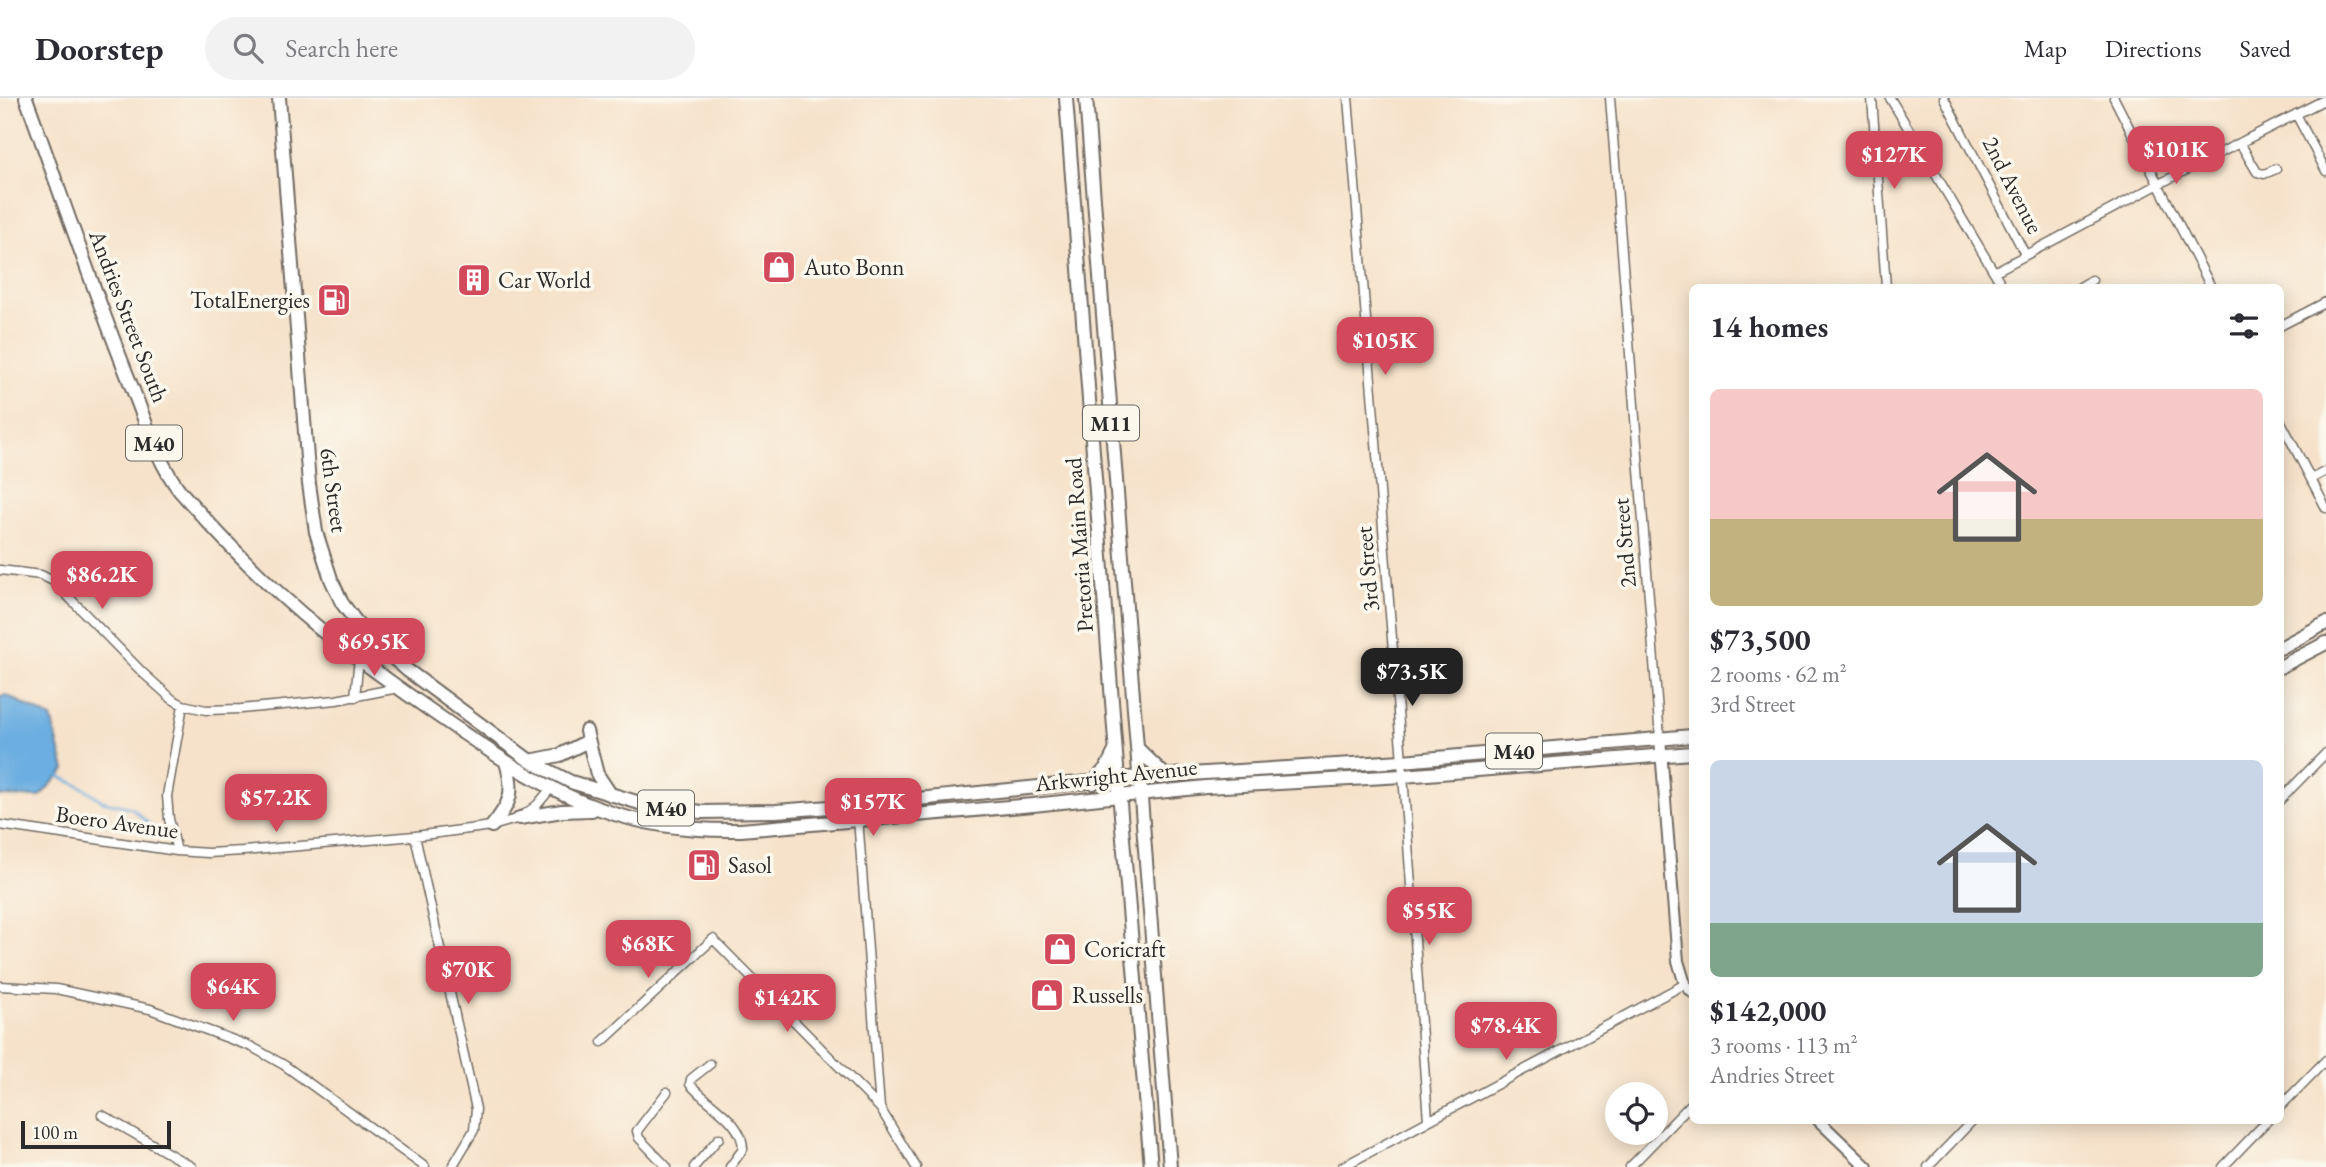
<!DOCTYPE html>
<html lang="en">
<head>
<meta charset="utf-8">
<style>
  :root { --surface:#fff; --page:#f2f2f3; --text:#2b2b33; --muted:#7c7c81; --line:#e1e1e2; --accent:#d1495b }
  body { margin:0; font-family:"EB Garamond",serif; background:var(--page); color:var(--text); height:100vh; display:flex; flex-direction:column; font-size:26px; white-space:nowrap }
  * { box-sizing:border-box; margin:0 }
  p { font-size:23px; color:var(--muted) }
  .icon { flex:none; width:38px; height:38px; fill:none; stroke:currentColor; stroke-width:2; stroke-linecap:round; stroke-linejoin:round }
  .map { position:relative; flex:1; overflow:hidden }
  .panel { position:absolute; left:1689px; top:186px; width:595px; height:840px; display:flex; flex-direction:column; background:var(--surface); border-radius:10px; box-shadow:0 4px 18px #0003 }
  .panel>* { flex:none }
  .buttons { position:absolute; left:1605px; top:984px; display:grid; gap:14px }
  .buttons a { display:grid; place-items:center; width:63px; height:63px; border-radius:50%; background:var(--surface); box-shadow:0 4px 18px #0003; font-size:35px }
  .scale { position:absolute; left:21px; bottom:18px; width:150px; box-sizing:border-box; padding-left:7px; border:4px solid #2b2b2b; border-top:0; font-size:19px; line-height:24px; white-space:nowrap; color:#2b2b2b; -webkit-text-stroke:5px #fbf7ec; paint-order:stroke }
  .price { position:absolute; translate:-50% -60px; padding:0 16px; border-radius:14px; background:var(--accent); color:#fff; font-size:23px; line-height:46px; filter:drop-shadow(0 2px 4px #0008) }
  .price::after { content:''; position:absolute; left:50%; top:42px; width:21px; height:16px; margin-left:-10px; background:inherit; clip-path:polygon(0 0,100% 0,50% 100%) }
  .price.on { background:#222; color:#fff }
  ul { padding:0; list-style:none }
  li { display:grid; align-content:center; gap:14px; height:371px; padding:0 21px }
  li span { display:grid; place-items:center; height:217px; border-radius:10px; color:#555 }
  li>.icon { margin-inline-start:auto }
  span .icon { width:126px; height:126px; fill:#fffc; stroke-width:1 }
  li b { font-size:30px }
  h2 { display:flex; justify-content:space-between; align-items:center; height:84px; padding:0 21px; font-size:30px }
  header { display:flex; align-items:center; gap:42px; box-sizing:border-box; height:98px; padding:0 35px; background:var(--surface); border-bottom:2px solid var(--line) }
  header strong { font-size:33px }
  nav { display:flex; gap:38px; margin-inline-start:auto; font-size:24px }
  .search { width:490px; height:63px; background:var(--page); display:flex; align-items:center; gap:18px; box-sizing:border-box; padding:0 24px; border-radius:38px; color:var(--muted); font-size:26px }
  .map>svg:first-child { display:block }
  .water { fill:#6caee1; stroke:#4c6c86; stroke-width:2 }
  .lines { fill:none; stroke-linecap:round; stroke-linejoin:round }
  .stream { stroke:#6caee1; stroke-width:2.5 }
  .minor-casing { stroke:#726b63; stroke-width:11 }
  .tertiary-casing { stroke:#726b63; stroke-width:14 }
  .primary-casing { stroke:#726b63; stroke-width:16 }
  .minor { stroke:#fff; stroke-width:8 }
  .tertiary { stroke:#fff; stroke-width:10 }
  .primary { stroke:#fff; stroke-width:12 }
  .labels { text-anchor:middle; dominant-baseline:central; stroke-width:7; stroke-linejoin:round; paint-order:stroke }
  .shield { fill:#fbf7ec; stroke:#696865; stroke-width:2 }
  .shield-label { font-size:21px; font-weight:bold; fill:#2b2b2b }
  .street-label { font-size:23px; fill:#2b2b2b; stroke:#fbf7ec }
  .poi-label { font-size:23px; fill:#2b2b2b; stroke:#fbf7ec; text-anchor:start }
</style>
</head>
<body>
<header>
<strong>Doorstep</strong>
<div class="search"><svg class="icon" aria-label="search" viewBox="0 0 24 24"><circle cx="10" cy="10" r="6"/><path d="M15 15l6 6"/></svg>Search here</div>
<nav><a>Map</a><a>Directions</a><a>Saved</a></nav>
</header>
<div class="map">
<svg width="2326" height="1069" viewBox="0 0 2326 1069">
  <rect width="100%" height="100%" fill="#fbf7ec"/>
  <filter id="ink" filterUnits="userSpaceOnUse"><feTurbulence type="fractalNoise" baseFrequency=".0143" numOctaves="2"/><feDisplacementMap in="SourceGraphic" scale="14" xChannelSelector="R" yChannelSelector="G"/><feConvolveMatrix kernelMatrix="1 2 1 2 8 2 1 2 1" color-interpolation-filters="sRGB"/></filter>
  <filter id="wash" filterUnits="userSpaceOnUse"><feTurbulence type="fractalNoise" baseFrequency=".00686" numOctaves="4" result="noise"/><feDisplacementMap in="SourceGraphic" scale="28" xChannelSelector="R" yChannelSelector="G"/><feGaussianBlur stdDeviation="1.57" result="paint"/><feColorMatrix in="noise" values="0 0 0 0 0 0 0 0 0 0 0 0 0 0 0 0 0 1.4 0 .05"/><feComposite in="paint" operator="in"/></filter>
  <g filter="url(#wash)">
    <rect width="100%" height="100%" fill="#f6e2ca"/>
    <path class="water" d="M 6,597 L 51,620 L 65,672 L 39,699 L 0,698 L 0,599 Z"/>
    <g class="lines">
      <path class="stream" d="M 59,678 L 86,691 L 102,703 L 132,710 L 156,733"/>
    </g>
  </g>
  <g filter="url(#ink)">
    <g class="lines">
      <g class="minor-casing">
        <path id="minor" d="M 1348,0 L 1402,663 L 1428,1022
          M 1610,0 L 1660,640
          M 1872,0 L 1886,189
          M 1890,0 L 2003,189
          M 1944,0 L 2025,156
          M 2114,0 L 2211,189
          M 2296,16 L 2326,73
          M 2240,45 L 2257,74 L 2264,76 L 2276,71
          M 1994,174 L 2159,86 L 2326,1
          M 2080,189 L 2092,182
          M 2280,228 L 2326,204
          M 2280,322 L 2326,410
          M 2311,381 L 2326,373
          M 0,472 L 41,477 L 53,483 L 143,575 L 172,601 L 183,607 L 206,612 L 241,611 L 336,602 L 398,590
          M 355,599 L 359,560
          M 2280,702 L 2326,655
          M 857,707 L 880,1010
          M 0,727 L 177,753 L 208,755 L 243,753 L 415,738 L 492,728 L 520,720 L 537,707 L 553,688
          M 415,738 L 476,1011 L 474,1032 L 452,1069
          M 177,753 L 169,721 L 167,698 L 183,607
          M 0,888 L 56,891 L 150,911 L 252,949 L 284,967 L 425,1069
          M 602,944 L 713,841 L 880,1010 L 916,1069
          M 710,966 L 691,981 L 690,986 C 706,1006 743,1022 743,1051 L 730,1069
          M 2280,1009 L 2326,962
          M 102,1017 L 192,1069
          M 667,1069 L 639,1040 L 637,1033 L 667,994
          M 694,1069 L 719,1040
          M 1342,1069 L 1685,886
          M 1630,1069 L 1692,1005
          M 1928,1069 L 1973,1022
          M 2223,1069 L 2268,1022"/>
      </g>
      <g class="tertiary-casing">
        <path id="tertiary" d="M 1660,640 L 1678,863 L 1685,886 L 1692,894
          M 1818,1022 L 1867,1069"/>
      </g>
      <g class="primary-casing">
        <path id="primary" d="M 26,0 C 61,96 93,192 131,287 C 146,323 156,362 180,393 C 222,441 271,491 320,531 C 363,565 408,597 453,628 C 500,660 546,692 600,711 C 646,728 693,733 741,732 L 1033,707 L 1206,689 L 1403,678 L 1692,655
          M 279,0 L 309,386 L 316,434 L 331,481 L 342,505 L 366,537 L 407,572 L 530,663 L 571,684 L 643,706 L 701,714 L 776,713 L 857,707 L 1139,679 L 1402,663 L 1692,638
          M 1066,0 L 1118,682 L 1151,1069
          M 1086,0 L 1170,1069
          M 2280,550 L 2326,525
          M 2280,569 L 2326,545
          M 586,633 L 597,676 L 611,697
          M 1137,650 L 1166,678
          M 530,663 L 560,657 L 582,646
          M 1093,685 L 1107,669 L 1115,653
          M 520,720 L 562,713 L 592,712
          M 492,728 C 511,705 515,694 506,664"/>
      </g>
      <use href="#minor" class="minor"/>
      <use href="#tertiary" class="tertiary"/>
      <use href="#primary" class="primary"/>
    </g>
  </g>
  <defs>
    <g id="shop-square" transform="scale(1.75)"><rect x="-9" y="-9" width="18" height="18" rx="4" fill="#d1495b" stroke="#fbf7ec"/><path d="M-5-2.5h2.3a2.7 3.5 0 0 1 5.4 0H5L5.5 6h-11ZM-1.5-2.5h3a1.5 2.3 0 0 0-3 0Z" fill="#fff"/></g>
    <g id="building-square" transform="scale(1.75)"><rect x="-9" y="-9" width="18" height="18" rx="4" fill="#d1495b" stroke="#fbf7ec"/><path d="M-4-6H4V6H1V3H-1V6H-4ZM-2.5-4.3h1.7v1.8h-1.7ZM.8-4.3h1.7v1.8H.8ZM-2.5-1h1.7V.8h-1.7ZM.8-1h1.7V.8H.8Z" fill="#fff"/></g>
    <g id="fuel-square" transform="scale(1.75)"><rect x="-9" y="-9" width="18" height="18" rx="4" fill="#d1495b" stroke="#fbf7ec"/><path d="M-5.5-6h7V0h2V4h1.3V-2.5L3-4.5l.8-.8L6-3V5H2.5V1h-1V6h-7ZM-4.2-4.7v3.2H.2V-4.7Z" fill="#fff"/></g>
  </defs>
  <g fill-rule="evenodd">
    <use href="#shop-square" x="779" y="169"/>
    <use href="#building-square" x="474" y="182"/>
    <use href="#fuel-square" x="334" y="202"/>
    <use href="#fuel-square" x="704" y="767"/>
    <use href="#shop-square" x="1060" y="851"/>
    <use href="#shop-square" x="1047" y="897"/>
  </g>
  <g class="labels">
    <g class="shield">
      <rect x="1083" y="307.5" width="56" height="35" rx="5"/>
      <rect x="126" y="327.5" width="56" height="35" rx="5"/>
      <rect x="1486" y="635.5" width="56" height="35" rx="5"/>
      <rect x="638" y="692.5" width="56" height="35" rx="5"/>
    </g>
    <g class="shield-label">
      <text x="1111" y="325">M11</text>
      <text x="154" y="345">M40</text>
      <text x="1514" y="653">M40</text>
      <text x="666" y="710">M40</text>
    </g>
    <g class="street-label">
      <text transform="translate(2013 87) rotate(63)">2nd Avenue</text>
      <text transform="translate(129 218) rotate(69)">Andries Street South</text>
      <text transform="translate(334 392) rotate(82)">6th Street</text>
      <text transform="translate(1624 445) rotate(-95)">2nd Street</text>
      <text transform="translate(1079 447) rotate(-94)">Pretoria Main Road</text>
      <text transform="translate(1367 471) rotate(-95)">3rd Street</text>
      <text transform="translate(1116 677) rotate(-6)">Arkwright Avenue</text>
      <text transform="translate(117 724) rotate(8)">Boero Avenue</text>
    </g>
    <g class="poi-label">
      <text x="804" y="169">Auto Bonn</text>
      <text x="498" y="182">Car World</text>
      <text x="310" y="202" text-anchor="end">TotalEnergies</text>
      <text x="728" y="767">Sasol</text>
      <text x="1084" y="851">Coricraft</text>
      <text x="1072" y="897">Russells</text>
    </g>
  </g>
</svg>
<div class="buttons">
<a><svg class="icon" aria-label="locate" viewBox="0 0 24 24"><circle cx="12" cy="12" r="6"/><path d="M12 2v4M12 18v4M2 12h4M18 12h4"/></svg></a>
</div>
<div class="scale">100 m</div>
<b class="price" style="left:2176px;top:88px">$101K</b>
<b class="price" style="left:1894px;top:93px">$127K</b>
<b class="price" style="left:1385px;top:279px">$105K</b>
<b class="price" style="left:102px;top:513px">$86.2K</b>
<b class="price" style="left:374px;top:580px">$69.5K</b>
<b class="price on" style="left:1412px;top:610px">$73.5K</b>
<b class="price" style="left:276px;top:736px">$57.2K</b>
<b class="price" style="left:873px;top:740px">$157K</b>
<b class="price" style="left:1429px;top:849px">$55K</b>
<b class="price" style="left:648px;top:882px">$68K</b>
<b class="price" style="left:468px;top:908px">$70K</b>
<b class="price" style="left:233px;top:925px">$64K</b>
<b class="price" style="left:787px;top:936px">$142K</b>
<b class="price" style="left:1506px;top:964px">$78.4K</b>
<section class="panel">
<h2>14 homes<svg class="icon" aria-label="filters" viewBox="0 0 24 24"><path d="M4 7h16M4 17h16"/><circle cx="9" cy="7" r="2"/><circle cx="15" cy="17" r="2"/></svg></h2>
<ul>
<li><span style="background:linear-gradient(#f6c9c9 60%,#c2b280 0)"><svg class="icon" aria-label="home" viewBox="0 0 24 24"><path d="M3 11l9-7 9 7M6 9v11h12V9"/></svg></span><div><b>$73,500</b><p>2 rooms · 62 m²</p><p>3rd Street</p></div></li>
<li><span style="background:linear-gradient(#c9d6e8 75%,#7fa58c 0)"><svg class="icon" aria-label="home" viewBox="0 0 24 24"><path d="M3 11l9-7 9 7M6 9v11h12V9"/></svg></span><div><b>$142,000</b><p>3 rooms · 113 m²</p><p>Andries Street</p></div></li>
</ul>
</section>
</div>
</body>
</html>
